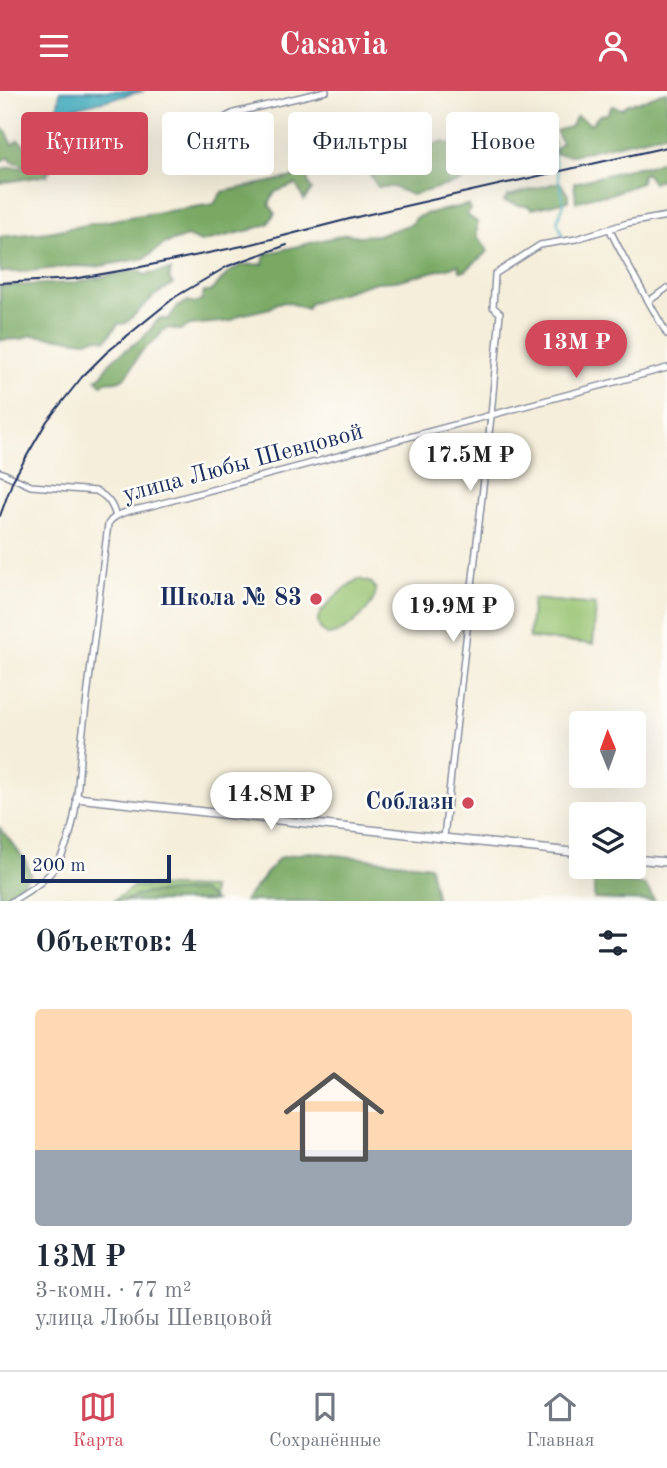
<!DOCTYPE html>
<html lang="ru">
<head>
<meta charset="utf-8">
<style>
  :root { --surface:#fff; --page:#f2f2f3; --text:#1f2937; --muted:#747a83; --line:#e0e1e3; --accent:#d1495b }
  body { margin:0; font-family:"Old Standard TT",serif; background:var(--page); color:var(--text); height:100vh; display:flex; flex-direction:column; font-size:26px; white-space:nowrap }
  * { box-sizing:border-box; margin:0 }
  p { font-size:23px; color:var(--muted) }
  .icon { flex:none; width:38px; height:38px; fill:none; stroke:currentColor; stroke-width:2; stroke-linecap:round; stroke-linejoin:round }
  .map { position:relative; height:810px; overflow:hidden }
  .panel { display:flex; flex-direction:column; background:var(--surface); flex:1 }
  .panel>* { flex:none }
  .banner { position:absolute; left:21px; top:21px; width:626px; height:63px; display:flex; gap:14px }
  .needle { width:46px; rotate:359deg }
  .tools { position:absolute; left:569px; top:620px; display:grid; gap:14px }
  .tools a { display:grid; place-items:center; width:77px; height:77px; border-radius:7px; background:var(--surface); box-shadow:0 7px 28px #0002; font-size:35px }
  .scale { position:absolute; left:21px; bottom:18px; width:150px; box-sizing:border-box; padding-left:7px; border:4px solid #1b2f5e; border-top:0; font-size:19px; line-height:24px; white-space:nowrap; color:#1b2f5e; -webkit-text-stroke:5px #fdfcf7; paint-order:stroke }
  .price { position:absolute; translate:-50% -60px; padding:0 16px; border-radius:24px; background:#fff; color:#222; font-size:23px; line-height:46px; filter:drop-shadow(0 2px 4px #0008) }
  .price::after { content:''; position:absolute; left:50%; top:42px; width:21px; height:16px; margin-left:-10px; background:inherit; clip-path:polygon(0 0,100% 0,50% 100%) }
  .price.selected { background:var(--accent); color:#fff }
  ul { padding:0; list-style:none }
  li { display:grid; align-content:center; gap:14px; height:371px; padding:0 35px }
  li span { display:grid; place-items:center; height:217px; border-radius:7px; color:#555 }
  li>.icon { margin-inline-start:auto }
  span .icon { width:126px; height:126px; fill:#fffc; stroke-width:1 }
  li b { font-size:30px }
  h2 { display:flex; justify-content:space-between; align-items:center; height:84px; padding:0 35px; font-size:30px }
  .tag { padding:0 24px; border-radius:7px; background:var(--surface); box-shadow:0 7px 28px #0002; font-size:24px; line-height:63px }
  .tag.selected { background:var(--accent); color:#fff }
  header { display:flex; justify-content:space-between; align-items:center; height:91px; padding:0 35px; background:var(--accent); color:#fff; font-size:32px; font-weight:600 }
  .dock { display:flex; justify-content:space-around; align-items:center; height:98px; border-top:2px solid var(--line); background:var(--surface); font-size:19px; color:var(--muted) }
  .dock a { display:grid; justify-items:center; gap:4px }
  .dock .selected { color:var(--accent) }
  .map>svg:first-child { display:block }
  .green { fill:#97c371; stroke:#597968; stroke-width:2 }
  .forest { fill:#79a963; stroke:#4a6c60; stroke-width:2 }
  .water { fill:#3facbd; stroke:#2d6e8e; stroke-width:2 }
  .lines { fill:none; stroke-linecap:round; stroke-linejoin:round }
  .stream { stroke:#3facbd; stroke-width:2 }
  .minor-casing { stroke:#888e9c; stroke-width:8 }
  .major-casing { stroke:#888e9c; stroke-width:10 }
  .minor { stroke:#fff; stroke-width:5 }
  .major { stroke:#fff; stroke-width:7 }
  .rail { stroke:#1b2f5e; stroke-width:2 }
  .poi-dot { fill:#d1495b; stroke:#fdfcf7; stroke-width:2.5 }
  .labels { text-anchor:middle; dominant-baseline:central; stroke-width:5; stroke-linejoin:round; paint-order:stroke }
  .street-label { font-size:24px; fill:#1b2f5e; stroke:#fdfcf7 }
  .poi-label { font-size:24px; font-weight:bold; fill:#1b2f5e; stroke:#fdfcf7; text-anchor:end }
</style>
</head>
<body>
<header><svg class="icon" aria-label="menu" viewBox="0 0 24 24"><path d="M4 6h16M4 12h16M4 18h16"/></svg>Casavia<svg class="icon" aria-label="person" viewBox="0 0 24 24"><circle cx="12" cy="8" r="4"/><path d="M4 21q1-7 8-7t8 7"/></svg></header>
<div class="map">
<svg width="667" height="810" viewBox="0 0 667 810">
  <rect width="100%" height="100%" fill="#fdfcf7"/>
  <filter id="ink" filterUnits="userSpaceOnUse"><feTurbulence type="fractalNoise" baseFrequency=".0143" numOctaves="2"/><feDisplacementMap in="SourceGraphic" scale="14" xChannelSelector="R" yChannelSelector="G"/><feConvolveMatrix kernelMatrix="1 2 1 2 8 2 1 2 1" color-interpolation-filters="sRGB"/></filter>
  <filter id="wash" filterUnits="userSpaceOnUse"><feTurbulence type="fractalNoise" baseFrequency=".00686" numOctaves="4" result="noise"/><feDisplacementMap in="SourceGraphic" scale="28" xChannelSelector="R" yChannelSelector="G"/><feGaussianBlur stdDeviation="1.57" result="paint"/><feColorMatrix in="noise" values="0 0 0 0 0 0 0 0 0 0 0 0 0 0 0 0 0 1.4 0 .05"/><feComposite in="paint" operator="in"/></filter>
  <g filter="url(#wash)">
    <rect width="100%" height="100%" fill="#f5eeda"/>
    <path class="green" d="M 359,488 L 372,492 L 376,499 C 375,516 345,544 327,544 C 307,530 324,517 336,505 C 344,499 350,492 359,488 Z
      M 533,508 L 596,514 L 593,553 L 529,547 Z
      M 134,795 L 212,797 L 211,810 L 114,810 Z"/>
    <path class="forest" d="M 667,1 L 667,42 L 572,64 L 556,63 L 555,58 L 562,52 L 556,40 L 570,36 L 577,25 L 591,33 L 600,24 L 607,23 L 612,15 L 622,18 C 631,9 634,13 644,9 C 652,6 657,3 667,1 Z
      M 527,33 L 538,37 L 545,47 L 551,47 L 555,52 L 545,56 L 547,65 L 545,71 L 501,81 L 497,78 L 503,70 L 498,50 L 499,44 L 514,35 Z
      M 0,36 L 7,41 L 12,54 L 18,49 L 27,56 L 30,61 L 39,56 L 54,59 L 50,80 L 46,80 L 48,84 L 0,92 L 0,78 L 12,76 L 36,78 L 11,70 L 10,66 L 0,70 Z
      M 456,49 L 461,51 L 468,64 L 461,67 L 462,90 L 412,104 L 393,96 L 378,96 L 363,72 C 377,62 402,62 419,64 L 422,58 L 443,50 L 449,54 Z
      M 667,68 L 667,86 L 653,92 L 646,82 L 642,84 L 641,92 L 608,104 L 595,105 L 576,111 L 574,92 L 637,76 L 649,75 Z
      M 304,76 L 312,77 C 307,86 306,90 312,99 L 304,109 L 296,93 L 275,101 L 269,113 L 275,122 L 268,133 L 250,139 L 201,151 L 187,145 L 164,153 L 145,167 L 95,176 L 75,175 L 20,181 L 0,181 L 0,146 L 48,141 L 135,125 L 214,113 L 222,101 L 293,86 Z
      M 560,91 L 568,104 L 568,110 L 532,118 L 528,115 L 517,114 L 504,110 L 508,105 Z
      M 468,114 L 470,119 L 466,123 L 477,131 L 477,145 L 488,160 L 465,180 L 460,180 L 459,174 L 396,190 L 376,191 L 310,212 L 307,218 L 287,211 L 277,212 L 270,217 L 240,224 L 231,230 L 190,234 L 180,239 L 168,237 L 162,240 C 157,252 145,254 139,264 C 129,279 128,293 106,290 L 102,294 L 96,288 L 102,285 C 108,267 128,259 141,248 C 150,242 152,234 160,227 L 168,229 L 177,216 L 188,210 L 195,212 L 202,209 L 204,201 L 210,201 L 228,182 L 242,174 L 263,173 L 265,163 L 347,143 L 359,145 L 378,144 L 412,133 L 415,127 L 425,123 Z
      M 138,179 L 144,184 L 171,179 L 169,188 L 173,193 L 154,205 L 126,232 L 118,233 L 106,249 L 95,247 L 87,250 L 31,244 L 22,248 L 0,249 L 0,195 L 72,192 Z
      M 0,737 L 25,769 L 31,783 L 17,798 L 0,807 Z
      M 309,761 L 430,775 L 437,810 L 244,810 L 279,767 Z
      M 594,788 L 645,794 L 655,810 L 594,808 Z
      M 201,800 L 215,810 L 121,810 L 145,802 Z"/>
    <path class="water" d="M 60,0 L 144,0 L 57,21 Z"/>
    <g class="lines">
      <path class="stream" d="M 497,30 L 499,32 L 507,34 L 509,37 C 516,38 524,35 529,37 L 541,32 L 549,40 L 564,113 L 557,130 L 564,148"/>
    </g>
  </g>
  <g filter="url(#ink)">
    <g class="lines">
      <g class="minor-casing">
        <path id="minor" d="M 210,64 C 208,44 214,30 234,22 L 326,0
          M 610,139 C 627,175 648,209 667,243
          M 649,210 L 667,197
          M 0,381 L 31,395 L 96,400 C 108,406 112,413 116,425
          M 444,746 L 491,325 L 500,222 L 493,216 L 495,183 L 540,154 L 576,148 L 628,132 L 667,125
          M 12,810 C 29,799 47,790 57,773 C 80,735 77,689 82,647 C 91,576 99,505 108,433 C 116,420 137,419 151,415 L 667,277"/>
      </g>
      <g class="major-casing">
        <path id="major" d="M 77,707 L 581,762
          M 634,768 L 667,771"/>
      </g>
      <use href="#minor" class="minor"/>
      <use href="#major" class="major"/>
      <path class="rail" d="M 0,192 L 73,188 L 131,178 L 252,153 L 361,125 L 667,56
        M 0,425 L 13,389 L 47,330 L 82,286 L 106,262 L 175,206 L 228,175 L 287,154"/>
    </g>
  </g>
  <g class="poi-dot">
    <circle cx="316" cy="508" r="7"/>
    <circle cx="468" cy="712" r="7"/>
  </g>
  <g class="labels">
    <g class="street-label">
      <text transform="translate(243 373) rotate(-15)">улица Любы Шевцовой</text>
    </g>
    <g class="poi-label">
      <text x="302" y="508">Школа № 83</text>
      <text x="454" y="712">Соблазн</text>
    </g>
  </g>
</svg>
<div class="tools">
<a><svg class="needle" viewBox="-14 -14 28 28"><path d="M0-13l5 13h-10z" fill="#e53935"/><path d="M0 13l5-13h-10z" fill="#747a83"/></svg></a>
<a><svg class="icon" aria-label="layers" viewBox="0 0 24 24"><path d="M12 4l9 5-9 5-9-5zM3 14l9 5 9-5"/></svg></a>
</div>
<div class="scale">200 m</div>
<b class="price selected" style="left:576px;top:289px">13M ₽</b>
<b class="price" style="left:470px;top:402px">17.5M ₽</b>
<b class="price" style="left:453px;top:553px">19.9M ₽</b>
<b class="price" style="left:271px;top:741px">14.8M ₽</b>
<div class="banner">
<a class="tag selected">Купить</a>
<a class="tag">Снять</a>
<a class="tag">Фильтры</a>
<a class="tag">Новое</a>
</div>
</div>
<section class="panel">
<h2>Объектов: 4<svg class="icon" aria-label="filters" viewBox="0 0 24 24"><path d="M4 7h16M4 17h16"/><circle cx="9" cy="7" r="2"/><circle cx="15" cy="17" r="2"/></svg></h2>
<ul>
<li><span style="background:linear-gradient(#ffd9b3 65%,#9aa5b1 0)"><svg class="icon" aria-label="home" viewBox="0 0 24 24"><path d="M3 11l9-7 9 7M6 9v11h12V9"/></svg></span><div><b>13M ₽</b><p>3-комн. · 77 m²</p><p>улица Любы Шевцовой</p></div></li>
</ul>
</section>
<nav class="dock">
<a class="selected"><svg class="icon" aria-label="map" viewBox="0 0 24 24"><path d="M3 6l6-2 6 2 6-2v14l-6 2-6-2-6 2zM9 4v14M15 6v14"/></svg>Карта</a>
<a><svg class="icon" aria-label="saved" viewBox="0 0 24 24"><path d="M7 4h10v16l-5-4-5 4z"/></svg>Сохранённые</a>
<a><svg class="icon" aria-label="home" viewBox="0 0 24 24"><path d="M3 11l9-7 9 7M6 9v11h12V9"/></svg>Главная</a>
</nav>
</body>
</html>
